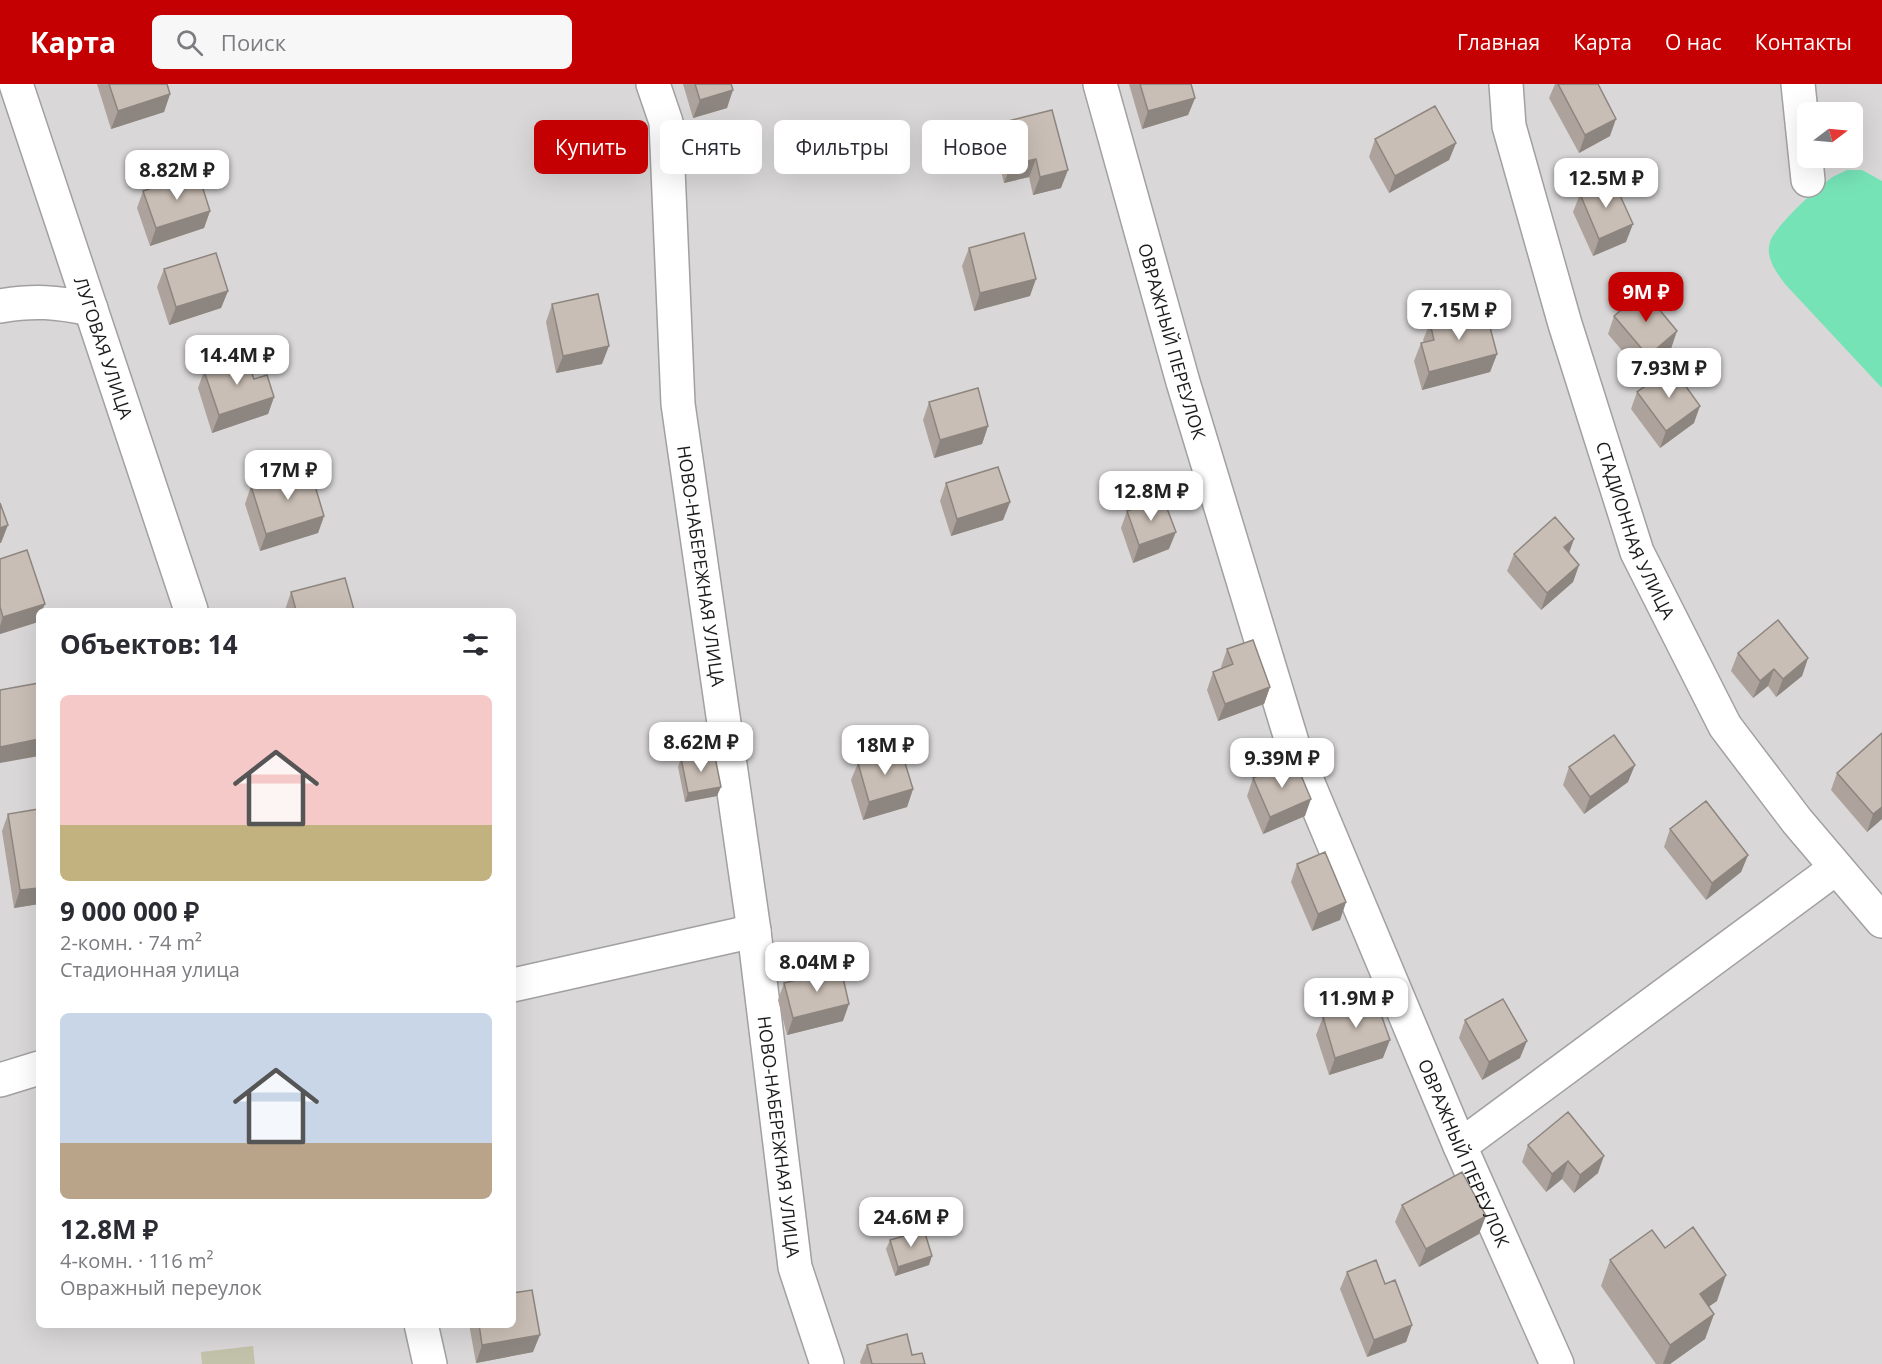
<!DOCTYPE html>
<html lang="ru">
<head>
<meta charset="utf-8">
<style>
  :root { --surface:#fff; --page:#f7f7f7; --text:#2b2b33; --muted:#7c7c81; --accent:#c50003 }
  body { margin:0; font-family:"Open Sans",sans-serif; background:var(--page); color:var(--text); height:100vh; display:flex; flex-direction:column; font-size:22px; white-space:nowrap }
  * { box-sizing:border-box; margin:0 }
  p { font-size:20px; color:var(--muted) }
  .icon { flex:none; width:33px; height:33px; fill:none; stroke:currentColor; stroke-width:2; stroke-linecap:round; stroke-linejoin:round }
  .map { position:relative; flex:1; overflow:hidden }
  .details { position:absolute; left:36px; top:524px; width:480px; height:720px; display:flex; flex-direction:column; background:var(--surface); border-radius:9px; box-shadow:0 6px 24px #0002 }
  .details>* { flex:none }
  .top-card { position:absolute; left:534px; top:36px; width:570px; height:54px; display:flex; gap:12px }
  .needle { width:39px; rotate:74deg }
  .fabs { position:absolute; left:1797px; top:18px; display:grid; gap:12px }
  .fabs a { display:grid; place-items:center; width:66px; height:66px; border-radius:9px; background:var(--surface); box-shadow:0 6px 24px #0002; font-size:30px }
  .price { position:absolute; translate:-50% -51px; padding:0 14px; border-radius:12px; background:#fff; color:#222; font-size:20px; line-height:39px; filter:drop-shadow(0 2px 3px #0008) }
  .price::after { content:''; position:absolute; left:50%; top:36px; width:18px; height:14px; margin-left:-9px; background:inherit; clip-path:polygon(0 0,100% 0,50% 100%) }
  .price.selected { background:var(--accent); color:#fff }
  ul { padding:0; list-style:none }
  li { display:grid; align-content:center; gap:12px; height:318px; padding:0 24px }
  li span { display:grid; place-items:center; height:186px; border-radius:9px; color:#555 }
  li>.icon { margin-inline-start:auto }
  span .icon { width:108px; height:108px; fill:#fffc; stroke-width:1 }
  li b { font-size:26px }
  h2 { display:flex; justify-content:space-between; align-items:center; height:72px; padding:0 24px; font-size:26px }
  .chip { padding:0 21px; border-radius:9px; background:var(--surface); box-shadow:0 6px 24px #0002; font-size:21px; line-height:54px }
  .chip.selected { background:var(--accent); color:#fff }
  header { display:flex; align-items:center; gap:36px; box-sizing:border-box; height:84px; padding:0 30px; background:var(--accent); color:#fff }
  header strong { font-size:28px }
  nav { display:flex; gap:33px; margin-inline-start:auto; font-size:21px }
  .search { width:420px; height:54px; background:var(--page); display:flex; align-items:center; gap:15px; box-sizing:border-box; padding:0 21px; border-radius:9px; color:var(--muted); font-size:22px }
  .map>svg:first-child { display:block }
  .residential { fill:#d9d7d7; fill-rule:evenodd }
  .construction { fill:#c2c2aa }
  .pitch { fill:#76e3b7 }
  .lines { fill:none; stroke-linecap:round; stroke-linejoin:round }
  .minor-casing { stroke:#a1a1a1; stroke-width:36 }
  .minor { stroke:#fff; stroke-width:33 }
  .wall { fill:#ada39c }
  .shaded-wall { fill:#8d857f }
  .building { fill:#c9beb5; stroke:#8d857f; stroke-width:1.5 }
  .labels { text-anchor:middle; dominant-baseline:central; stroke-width:6; stroke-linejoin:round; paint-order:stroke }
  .street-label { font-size:18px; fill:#1a1a1a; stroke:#fff }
</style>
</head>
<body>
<header>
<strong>Карта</strong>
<div class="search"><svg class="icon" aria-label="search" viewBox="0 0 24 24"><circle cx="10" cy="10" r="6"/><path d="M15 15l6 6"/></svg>Поиск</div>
<nav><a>Главная</a><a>Карта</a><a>О нас</a><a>Контакты</a></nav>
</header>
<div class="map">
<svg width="1882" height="1280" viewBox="0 0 1882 1280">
  <rect width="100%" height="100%" fill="#ede8df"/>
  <path class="residential" d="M 0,0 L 1882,0 L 1882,1280 L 0,1280 ZM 1808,28 L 1852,28 L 1852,74 L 1808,74 ZM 39,526 L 513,526 L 513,1240 L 39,1240 Z"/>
  <path class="construction" d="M 253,1262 L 255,1280 L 202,1280 L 201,1268 Z"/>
  <path class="pitch" d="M 1847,86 L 1862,86 L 1882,97 L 1882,304 L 1785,200 C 1777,189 1765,174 1770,158 C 1774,143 1817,104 1831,94 C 1835,91 1842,89 1847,86 Z"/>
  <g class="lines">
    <g class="minor-casing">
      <g id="minor">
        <path id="s1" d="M 16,0 L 191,526"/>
        <path id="s2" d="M 653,0 L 666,38 L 678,320 L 754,847 L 795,1183 L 827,1280"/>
        <path id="s3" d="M 1100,0 L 1183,298 L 1295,668 L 1460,1062 L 1557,1280"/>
        <path id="s4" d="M 1506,0 L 1509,42 L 1565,240 L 1637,468 L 1725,642 L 1797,737 L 1882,837"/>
        <path d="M 1798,0 L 1808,96"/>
        <path d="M 0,222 C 35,216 56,218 91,225"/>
        <path d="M 513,901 L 754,847"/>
        <path d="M 0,996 L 39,984"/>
        <path d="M 1460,1062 L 1836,784"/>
        <path d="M 421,1240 L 430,1280"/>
      </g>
    </g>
    <use href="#minor" class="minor"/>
  </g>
  <path class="wall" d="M 97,0 L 167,0 L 170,10 L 164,28 L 111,45 Z
    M 683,0 L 731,0 L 727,24 L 693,34 Z
    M 1129,0 L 1191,0 L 1195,14 L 1188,31 L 1142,45 Z
    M 1555,0 L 1598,0 L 1610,52 L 1579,69 L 1549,14 Z
    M 1052,26 L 1061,104 L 1033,111 L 1029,93 L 1004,99 L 994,57 L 1000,39 Z
    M 1375,55 L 1456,59 L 1449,76 L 1389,109 L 1369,73 Z
    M 143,107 L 210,127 L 204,144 L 150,162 L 137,124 Z
    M 1580,110 L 1626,158 L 1593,172 L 1573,128 Z
    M 969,164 L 1030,212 L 974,227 L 962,182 Z
    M 164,185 L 228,207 L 221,224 L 169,241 L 157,203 Z
    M 552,220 L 602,280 L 556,289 L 546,238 Z
    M 1614,232 L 1671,265 L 1641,289 L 1608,250 Z
    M 1430,239 L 1497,270 L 1490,288 L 1422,306 L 1414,277 L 1421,259 L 1424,259 L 1423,256 Z
    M 204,287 L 254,295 L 274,313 L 268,330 L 212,349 L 198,304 Z
    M 1637,308 L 1694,339 L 1660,364 L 1631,325 Z
    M 929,318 L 988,342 L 982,360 L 934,374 L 923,336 Z
    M 946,399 L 1010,418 L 1003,436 L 951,452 L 940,417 Z
    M 251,402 L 324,432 L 318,449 L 260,467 L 245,420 Z
    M 1127,427 L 1169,465 L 1133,479 L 1121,444 Z
    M 1514,470 L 1579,481 L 1573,498 L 1541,526 L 1507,487 Z
    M 0,475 L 45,520 L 42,526 L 39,526 L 38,538 L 0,550 Z
    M 291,508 L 354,526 L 285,526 Z
    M 1227,565 L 1270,603 L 1264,620 L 1218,637 L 1207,606 L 1213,588 L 1222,585 L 1221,583 Z
    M 1738,569 L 1808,574 L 1802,592 L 1776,613 L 1768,602 L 1753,614 L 1731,587 Z
    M 1882,649 L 1882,735 L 1867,748 L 1831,706 L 1837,689 Z
    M 681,674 L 717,712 L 685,718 L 678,683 Z
    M 858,679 L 913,705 L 907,723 L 863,736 L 851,696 Z
    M 1569,683 L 1628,698 L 1584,730 L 1563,701 Z
    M 1253,694 L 1305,732 L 1263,750 L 1247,712 Z
    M 8,730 L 39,820 L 14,824 L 2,747 Z
    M 1670,745 L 1748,771 L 1741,788 L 1706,816 L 1664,763 Z
    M 1297,780 L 1346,818 L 1340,836 L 1312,847 L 1291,798 Z
    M 784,899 L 843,937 L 787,951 L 778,916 Z
    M 1323,933 L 1383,974 L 1329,991 L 1316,951 Z
    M 1465,936 L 1520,974 L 1482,996 L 1459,954 Z
    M 1528,1061 L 1598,1089 L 1574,1109 L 1562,1095 L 1546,1108 L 1522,1078 Z
    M 1402,1121 L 1479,1150 L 1419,1183 L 1395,1138 Z
    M 890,1156 L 929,1181 L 895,1192 L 886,1165 Z
    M 1665,1164 L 1717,1217 L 1709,1222 L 1714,1230 L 1705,1255 L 1670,1280 L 1656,1280 L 1601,1202 L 1610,1176 Z
    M 1347,1188 L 1412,1241 L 1406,1258 L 1367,1273 L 1340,1205 Z
    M 469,1240 L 513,1240 L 533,1268 L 476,1279 Z
    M 867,1261 L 912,1271 L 925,1280 L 861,1280 L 860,1278 Z"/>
  <path class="shaded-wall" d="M 733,6 L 727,24 L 693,34 L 700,16 Z
    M 170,10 L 164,28 L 111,45 L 118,27 Z
    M 1195,14 L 1188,31 L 1142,45 L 1148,27 Z
    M 1616,35 L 1610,52 L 1579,69 L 1585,51 Z
    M 1456,59 L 1449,76 L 1389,109 L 1395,92 Z
    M 1036,75 L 1029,93 L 1004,99 L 1011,81 Z
    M 1068,86 L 1061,104 L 1033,111 L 1040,93 Z
    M 210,127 L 204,144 L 150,162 L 156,144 Z
    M 1633,140 L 1626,158 L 1593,172 L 1599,155 Z
    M 1036,195 L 1030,212 L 974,227 L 980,209 Z
    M 228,207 L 221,224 L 169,241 L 176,223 Z
    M 1677,247 L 1671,265 L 1641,289 L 1648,272 Z
    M 609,262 L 602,280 L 556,289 L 563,272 Z
    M 1497,270 L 1490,288 L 1422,306 L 1429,288 Z
    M 274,313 L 268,330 L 212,349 L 219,331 Z
    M 1700,322 L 1694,339 L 1660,364 L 1666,347 Z
    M 988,342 L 982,360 L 934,374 L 940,356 Z
    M 1010,418 L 1003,436 L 951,452 L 957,435 Z
    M 324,432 L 318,449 L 260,467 L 266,450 Z
    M 8,441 L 1,459 L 0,459 L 0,444 Z
    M 1176,448 L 1169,465 L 1133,479 L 1139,461 Z
    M 1574,455 L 1568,472 L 1564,463 Z
    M 1579,481 L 1573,498 L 1541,526 L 1547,509 Z
    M 45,520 L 42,526 L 39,526 L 38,538 L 0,550 L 0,542 L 3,533 Z
    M 1808,574 L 1802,592 L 1776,613 L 1783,595 Z
    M 1774,585 L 1768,602 L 1753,614 L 1760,597 Z
    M 1270,603 L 1264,620 L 1218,637 L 1225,620 Z
    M 39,655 L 39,672 L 0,679 L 0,663 Z
    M 1635,681 L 1628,698 L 1584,730 L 1590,713 Z
    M 721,703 L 717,712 L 685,718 L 688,709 Z
    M 913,705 L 907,723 L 863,736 L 869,718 Z
    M 1311,715 L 1305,732 L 1263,750 L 1270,733 Z
    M 1882,723 L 1882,735 L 1867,748 L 1873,730 Z
    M 1748,771 L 1741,788 L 1706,816 L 1712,799 Z
    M 39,804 L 39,820 L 14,824 L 20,806 Z
    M 1346,818 L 1340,836 L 1312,847 L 1318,830 Z
    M 849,920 L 843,937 L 787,951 L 793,934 Z
    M 1390,956 L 1383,974 L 1329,991 L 1335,974 Z
    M 1527,957 L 1520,974 L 1482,996 L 1489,978 Z
    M 1604,1072 L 1598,1089 L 1574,1109 L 1580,1091 Z
    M 1568,1077 L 1562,1095 L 1546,1108 L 1552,1090 Z
    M 1486,1132 L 1479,1150 L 1419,1183 L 1426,1165 Z
    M 932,1172 L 929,1181 L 895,1192 L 898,1183 Z
    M 1726,1191 L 1717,1217 L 1691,1235 L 1700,1210 Z
    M 1714,1230 L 1705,1255 L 1670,1280 L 1663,1280 L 1670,1261 Z
    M 1412,1241 L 1406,1258 L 1367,1273 L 1374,1256 Z
    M 540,1251 L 533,1268 L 476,1279 L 482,1261 Z"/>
  <path class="building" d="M 109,0 L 167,0 L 170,10 L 118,27 Z
    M 695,0 L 731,0 L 733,6 L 700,16 Z
    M 1140,0 L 1191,0 L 1195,14 L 1148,27 Z
    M 1558,0 L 1598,0 L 1616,35 L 1585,51 Z
    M 1435,22 L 1456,59 L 1395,92 L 1375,55 Z
    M 1052,26 L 1068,86 L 1040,93 L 1036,75 L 1011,81 L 1000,39 Z
    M 198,89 L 210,127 L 156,144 L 143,107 Z
    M 1613,96 L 1633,140 L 1599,155 L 1580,110 Z
    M 1024,149 L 1036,195 L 980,209 L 969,164 Z
    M 216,169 L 228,207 L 176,223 L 164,185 Z
    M 1644,207 L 1677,247 L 1648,272 L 1614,232 Z
    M 598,210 L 609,262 L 563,272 L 552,220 Z
    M 1485,224 L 1497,270 L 1429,288 L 1421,259 L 1434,256 L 1430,239 Z
    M 246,273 L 254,295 L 267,291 L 274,313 L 219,331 L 204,287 Z
    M 1672,283 L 1700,322 L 1666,347 L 1637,308 Z
    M 978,304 L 988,342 L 940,356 L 929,318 Z
    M 998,383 L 1010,418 L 957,435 L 946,399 Z
    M 310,385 L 324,432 L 266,450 L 251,402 Z
    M 1163,414 L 1176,448 L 1139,461 L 1127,427 Z
    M 0,419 L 8,441 L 0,444 Z
    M 1555,433 L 1574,455 L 1564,463 L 1579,481 L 1547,509 L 1514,470 Z
    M 27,466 L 45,520 L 3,533 L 0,523 L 0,475 Z
    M 345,494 L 354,526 L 296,526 L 291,508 Z
    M 1778,536 L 1808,574 L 1783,595 L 1774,585 L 1760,597 L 1738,569 Z
    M 1253,556 L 1270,603 L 1225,620 L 1213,588 L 1233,580 L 1227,565 Z
    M 39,599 L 39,655 L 0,663 L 0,606 Z
    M 1882,649 L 1882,723 L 1873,730 L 1837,689 Z
    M 1614,651 L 1635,681 L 1590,713 L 1569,683 Z
    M 901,666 L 913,705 L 869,718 L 858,679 Z
    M 714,668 L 721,703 L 688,709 L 681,674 Z
    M 1295,677 L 1311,715 L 1270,733 L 1253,694 Z
    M 1706,717 L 1748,771 L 1712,799 L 1670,745 Z
    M 39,725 L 39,804 L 20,806 L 8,730 Z
    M 1325,768 L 1346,818 L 1318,830 L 1297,780 Z
    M 841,885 L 849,920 L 793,934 L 784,899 Z
    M 1503,915 L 1527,957 L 1489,978 L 1465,936 Z
    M 1376,916 L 1390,956 L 1335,974 L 1323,933 Z
    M 1568,1028 L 1604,1072 L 1580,1091 L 1568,1077 L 1552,1090 L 1528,1061 Z
    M 1462,1088 L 1486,1132 L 1426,1165 L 1402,1121 Z
    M 1693,1143 L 1726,1191 L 1700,1210 L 1714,1230 L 1670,1261 L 1610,1176 L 1652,1146 L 1665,1164 Z
    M 924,1146 L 932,1172 L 898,1183 L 890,1156 Z
    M 1376,1176 L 1385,1200 L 1395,1196 L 1412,1241 L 1374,1256 L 1347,1188 Z
    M 532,1206 L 540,1251 L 482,1261 L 479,1240 L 513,1240 L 513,1209 Z
    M 907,1250 L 912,1271 L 922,1269 L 925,1280 L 872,1280 L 867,1261 Z"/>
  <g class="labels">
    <g class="street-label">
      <text stroke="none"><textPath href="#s3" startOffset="267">ОВРАЖНЫЙ ПЕРЕУЛОК</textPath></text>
      <text stroke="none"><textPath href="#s1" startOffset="278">ЛУГОВАЯ УЛИЦА</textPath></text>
      <text stroke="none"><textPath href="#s4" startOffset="466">СТАДИОННАЯ УЛИЦА</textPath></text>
      <text stroke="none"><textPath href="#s2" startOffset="486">НОВО-НАБЕРЕЖНАЯ УЛИЦА</textPath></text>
      <text stroke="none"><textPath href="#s2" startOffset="1062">НОВО-НАБЕРЕЖНАЯ УЛИЦА</textPath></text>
      <text stroke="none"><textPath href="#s3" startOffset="1131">ОВРАЖНЫЙ ПЕРЕУЛОК</textPath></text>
    </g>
  </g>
</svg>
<div class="fabs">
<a><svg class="needle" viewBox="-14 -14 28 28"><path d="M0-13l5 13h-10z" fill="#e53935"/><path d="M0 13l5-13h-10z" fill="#7c7c81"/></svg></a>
</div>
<b class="price" style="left:177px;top:117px">8.82M ₽</b>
<b class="price" style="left:1606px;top:125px">12.5M ₽</b>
<b class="price selected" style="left:1646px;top:239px">9M ₽</b>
<b class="price" style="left:1459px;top:257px">7.15M ₽</b>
<b class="price" style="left:237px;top:302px">14.4M ₽</b>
<b class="price" style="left:1669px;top:315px">7.93M ₽</b>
<b class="price" style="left:288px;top:417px">17M ₽</b>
<b class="price" style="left:1151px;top:438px">12.8M ₽</b>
<b class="price" style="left:701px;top:689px">8.62M ₽</b>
<b class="price" style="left:885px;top:692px">18M ₽</b>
<b class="price" style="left:1282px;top:705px">9.39M ₽</b>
<b class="price" style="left:817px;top:909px">8.04M ₽</b>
<b class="price" style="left:1356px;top:945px">11.9M ₽</b>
<b class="price" style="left:911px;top:1164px">24.6M ₽</b>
<div class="top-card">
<a class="chip selected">Купить</a>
<a class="chip">Снять</a>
<a class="chip">Фильтры</a>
<a class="chip">Новое</a>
</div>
<section class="details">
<h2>Объектов: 14<svg class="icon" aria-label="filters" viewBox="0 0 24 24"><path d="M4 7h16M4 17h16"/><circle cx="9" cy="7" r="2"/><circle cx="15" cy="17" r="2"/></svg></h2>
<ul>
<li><span style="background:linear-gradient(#f6c9c9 70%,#c2b280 0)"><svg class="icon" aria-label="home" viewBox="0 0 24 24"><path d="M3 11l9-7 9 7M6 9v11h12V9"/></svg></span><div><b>9 000 000 ₽</b><p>2-комн. · 74 m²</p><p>Стадионная улица</p></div></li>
<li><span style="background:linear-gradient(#c9d6e8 70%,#b9a48a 0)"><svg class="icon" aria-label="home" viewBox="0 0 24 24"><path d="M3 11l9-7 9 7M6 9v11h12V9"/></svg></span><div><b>12.8M ₽</b><p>4-комн. · 116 m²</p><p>Овражный переулок</p></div></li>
</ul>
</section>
</div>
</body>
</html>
